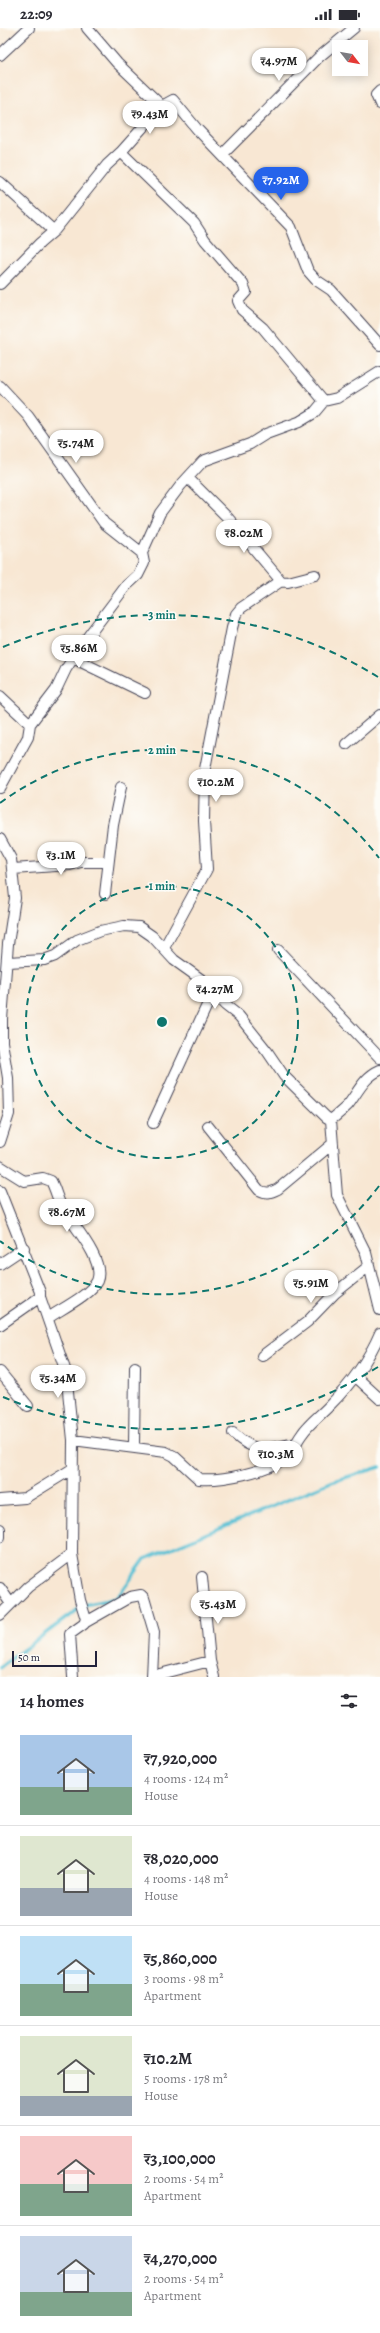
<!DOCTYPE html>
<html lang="en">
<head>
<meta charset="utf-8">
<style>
  :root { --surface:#fff; --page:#f2f2f3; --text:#2b2b33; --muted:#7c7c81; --line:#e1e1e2; --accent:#2563eb }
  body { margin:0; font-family:Alegreya,serif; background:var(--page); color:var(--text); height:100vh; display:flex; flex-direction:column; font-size:15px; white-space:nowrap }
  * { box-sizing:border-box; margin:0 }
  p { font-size:13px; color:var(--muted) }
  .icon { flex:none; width:22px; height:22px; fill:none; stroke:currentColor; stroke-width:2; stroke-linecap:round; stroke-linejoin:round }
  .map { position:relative; height:1649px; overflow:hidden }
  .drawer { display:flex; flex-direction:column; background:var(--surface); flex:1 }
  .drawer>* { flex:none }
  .needle { width:26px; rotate:121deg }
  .fabs { position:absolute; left:332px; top:12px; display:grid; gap:8px }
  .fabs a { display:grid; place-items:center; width:36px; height:36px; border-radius:0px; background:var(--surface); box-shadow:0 2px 10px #0003; font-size:20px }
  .scale { position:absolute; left:12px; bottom:10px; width:85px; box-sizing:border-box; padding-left:4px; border:2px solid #22223b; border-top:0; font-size:11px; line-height:14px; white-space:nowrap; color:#22223b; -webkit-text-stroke:3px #fdfcf7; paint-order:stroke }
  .price { position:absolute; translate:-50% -34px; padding:0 9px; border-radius:14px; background:#fff; color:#222; font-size:13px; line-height:26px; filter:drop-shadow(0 1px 2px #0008) }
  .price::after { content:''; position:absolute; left:50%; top:24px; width:12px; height:9px; margin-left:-6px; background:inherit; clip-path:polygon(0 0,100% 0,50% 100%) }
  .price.active { background:var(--accent); color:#fff }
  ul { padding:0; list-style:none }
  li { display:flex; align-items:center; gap:12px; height:100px; padding:0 20px }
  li+li { border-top:1px solid var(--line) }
  li span { display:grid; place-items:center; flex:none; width:112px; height:80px; border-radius:0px; color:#555 }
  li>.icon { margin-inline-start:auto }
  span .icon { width:48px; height:48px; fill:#fffc; stroke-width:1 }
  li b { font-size:17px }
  h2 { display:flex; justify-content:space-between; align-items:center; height:48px; padding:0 20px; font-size:17px }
  .status { display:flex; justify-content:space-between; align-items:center; height:28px; padding:0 20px; background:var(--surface); direction:ltr }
  .status svg { height:11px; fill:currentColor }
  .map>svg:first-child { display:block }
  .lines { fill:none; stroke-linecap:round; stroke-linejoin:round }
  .stream { stroke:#56bfd3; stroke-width:3.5 }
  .minor-casing { stroke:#424052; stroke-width:12 }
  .minor { stroke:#fff; stroke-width:10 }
  .ring { fill:none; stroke:#0f766e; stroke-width:2; stroke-dasharray:7 5 }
  .centre { fill:#0f766e; stroke:#fdfcf7; stroke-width:2 }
  .ring-label { font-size:12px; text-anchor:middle; font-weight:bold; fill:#0f766e; stroke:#fdfcf7; stroke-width:3; stroke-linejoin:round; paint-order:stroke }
</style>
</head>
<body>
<div class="status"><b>22:09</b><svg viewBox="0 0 49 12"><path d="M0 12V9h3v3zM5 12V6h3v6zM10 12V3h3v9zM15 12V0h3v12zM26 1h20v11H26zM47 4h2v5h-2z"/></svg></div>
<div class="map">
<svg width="380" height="1649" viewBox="0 0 380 1649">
  <rect width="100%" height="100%" fill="#fdfcf7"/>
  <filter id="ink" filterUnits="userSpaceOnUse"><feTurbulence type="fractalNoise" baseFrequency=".025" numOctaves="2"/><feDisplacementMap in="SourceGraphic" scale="8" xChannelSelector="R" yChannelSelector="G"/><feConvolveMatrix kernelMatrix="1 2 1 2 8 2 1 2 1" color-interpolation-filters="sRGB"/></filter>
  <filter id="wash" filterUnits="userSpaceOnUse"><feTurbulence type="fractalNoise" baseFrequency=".012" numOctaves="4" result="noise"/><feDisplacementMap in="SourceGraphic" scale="16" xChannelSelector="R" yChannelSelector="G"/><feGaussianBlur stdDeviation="0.9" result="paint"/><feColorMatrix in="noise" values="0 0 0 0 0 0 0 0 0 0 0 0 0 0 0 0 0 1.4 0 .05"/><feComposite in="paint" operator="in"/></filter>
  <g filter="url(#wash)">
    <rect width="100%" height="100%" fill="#f8e7d3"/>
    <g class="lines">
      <path class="stream" d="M 0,1639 L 84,1577 L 117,1570 L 145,1531 L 331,1454 L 380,1439"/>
    </g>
  </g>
  <g filter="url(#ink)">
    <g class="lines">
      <g class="minor-casing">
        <path id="minor" d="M 87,0 L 117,35 L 162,78
          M 0,27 L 29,0
          M 380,63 L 376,67 L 380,76
          M 121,124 L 162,78 L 173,72 L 197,101 L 291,199 L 308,243 L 316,252 L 331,262 L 380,317
          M 222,127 L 319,29 L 354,0
          M 0,154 L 54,203
          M 0,256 L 40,215 L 54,203 L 107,137 L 121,124 L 194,195 L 205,212 L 243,256 L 246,264 L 238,273 L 242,282 L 263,300 L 324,373 L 314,385 L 299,394 L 266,406 L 250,416 L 203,433 L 181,457 L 160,485 L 142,525 L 144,535 L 138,547 L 126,558 L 83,615 L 66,641 L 56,662 L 30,696 L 28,709 L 0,760
          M 0,358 L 28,388 L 104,495 L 142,525
          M 324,373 L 337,370 L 380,343
          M 188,450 L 229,491 L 281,553 L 288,554 L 315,547
          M 73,630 L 145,665
          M 0,668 L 30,696
          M 346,716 L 380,687
          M 0,811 L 11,831 L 15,870 L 8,916 L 2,991 L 2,1014 L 8,1050 L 9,1086 L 0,1114
          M 13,841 L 70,837 L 81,834 L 108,834
          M 105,866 L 113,797 L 121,759
          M 164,920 L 207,841 L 204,793 L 205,741 L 232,600 L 236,586 L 241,580 L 281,553
          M 278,922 L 380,1030
          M 8,934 L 44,932 L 55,928 L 77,912 L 100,903 L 124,898 L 139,899 L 152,908 L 174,932 L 202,952 L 225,977 L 239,988 L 267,1023 L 284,1048 L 326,1089 L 331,1092 C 337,1087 343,1082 348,1077 C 358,1064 364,1049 380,1042
          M 331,1092 L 337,1167 L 366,1225 L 380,1282
          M 153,1095 L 213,964
          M 208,1098 L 259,1162 C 267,1166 270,1165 278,1161 L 331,1117
          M 0,1138 L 24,1153 L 43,1150 L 51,1153 C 56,1162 57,1171 62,1179 C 71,1195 106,1232 97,1253 C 90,1267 61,1281 48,1290
          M 0,1163 L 40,1264 L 40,1269 L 0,1297
          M 0,1236 L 24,1220
          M 40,1269 L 66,1344 L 73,1412 L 72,1526 L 80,1572 L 86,1591 L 84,1596 L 70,1606 L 73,1649
          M 262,1328 L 307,1294 L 335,1265 L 369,1238
          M 0,1344 L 28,1378
          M 355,1348 L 380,1371
          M 233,1405 C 257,1428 268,1420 297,1415
          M 73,1412 L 166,1424 L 174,1428 L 199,1451 C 222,1453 266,1444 284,1430 C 293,1423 296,1414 302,1406 C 309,1395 321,1387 330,1377 C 351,1356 368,1333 380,1305
          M 134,1418 L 135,1339
          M 0,1472 L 25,1470 L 72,1441
          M 0,1501 L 0,1509
          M 202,1549 L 210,1633 L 214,1649
          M 0,1560 L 11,1576
          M 0,1587 L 28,1559 L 72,1526
          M 86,1594 L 130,1569 L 141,1567 L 144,1570 L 154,1604 L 152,1649
          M 152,1648 L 210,1633"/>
      </g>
      <use href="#minor" class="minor"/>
    </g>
  </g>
  <g class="ring">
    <circle cx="162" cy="994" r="136"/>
    <path d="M379 1158A272 272 0 0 1 0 1213M0 775A272 272 0 0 1 379 830"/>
    <path d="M378 1339A407 407 0 0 1 3 1369M3 619A407 407 0 0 1 378 649"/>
  </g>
  <circle cx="162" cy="994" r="6" class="centre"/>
  <g class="ring-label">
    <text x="162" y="591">3 min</text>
    <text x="162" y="726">2 min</text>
    <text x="162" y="862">1 min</text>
  </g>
</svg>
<div class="fabs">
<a><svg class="needle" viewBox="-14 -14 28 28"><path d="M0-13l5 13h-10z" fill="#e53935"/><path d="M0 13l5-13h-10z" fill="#7c7c81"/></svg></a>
</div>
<div class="scale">50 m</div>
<b class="price" style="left:279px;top:54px">₹4.97M</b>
<b class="price" style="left:150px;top:107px">₹9.43M</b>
<b class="price active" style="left:281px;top:173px">₹7.92M</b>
<b class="price" style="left:76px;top:436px">₹5.74M</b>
<b class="price" style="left:244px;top:526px">₹8.02M</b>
<b class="price" style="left:79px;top:641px">₹5.86M</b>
<b class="price" style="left:216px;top:775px">₹10.2M</b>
<b class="price" style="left:61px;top:848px">₹3.1M</b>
<b class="price" style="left:215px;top:982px">₹4.27M</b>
<b class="price" style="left:67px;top:1205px">₹8.67M</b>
<b class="price" style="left:311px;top:1276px">₹5.91M</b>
<b class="price" style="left:58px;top:1371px">₹5.34M</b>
<b class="price" style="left:276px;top:1447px">₹10.3M</b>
<b class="price" style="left:218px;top:1597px">₹5.43M</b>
</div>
<section class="drawer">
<h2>14 homes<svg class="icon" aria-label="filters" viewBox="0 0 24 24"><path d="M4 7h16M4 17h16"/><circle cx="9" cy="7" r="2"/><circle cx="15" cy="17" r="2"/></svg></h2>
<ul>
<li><span style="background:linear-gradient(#a9c7e8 65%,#7fa58c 0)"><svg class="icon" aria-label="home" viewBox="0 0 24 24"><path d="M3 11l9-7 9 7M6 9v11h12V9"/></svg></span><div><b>₹7,920,000</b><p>4 rooms · 124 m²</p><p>House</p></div></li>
<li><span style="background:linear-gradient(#dfe7d0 65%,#9aa5b1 0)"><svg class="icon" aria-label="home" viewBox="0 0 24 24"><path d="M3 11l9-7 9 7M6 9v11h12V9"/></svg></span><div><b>₹8,020,000</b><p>4 rooms · 148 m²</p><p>House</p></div></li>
<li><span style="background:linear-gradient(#bfe0f5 60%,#7fa58c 0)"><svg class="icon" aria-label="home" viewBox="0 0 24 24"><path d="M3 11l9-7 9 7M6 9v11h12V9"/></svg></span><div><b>₹5,860,000</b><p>3 rooms · 98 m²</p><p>Apartment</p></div></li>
<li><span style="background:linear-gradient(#dfe7d0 75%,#9aa5b1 0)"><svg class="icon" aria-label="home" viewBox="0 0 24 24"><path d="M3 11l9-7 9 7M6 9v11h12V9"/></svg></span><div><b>₹10.2M</b><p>5 rooms · 178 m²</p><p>House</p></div></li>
<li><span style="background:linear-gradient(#f6c9c9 60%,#7fa58c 0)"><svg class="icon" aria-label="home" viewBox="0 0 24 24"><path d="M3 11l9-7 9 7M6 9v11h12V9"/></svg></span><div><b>₹3,100,000</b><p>2 rooms · 54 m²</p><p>Apartment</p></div></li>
<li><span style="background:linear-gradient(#c9d6e8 70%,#7fa58c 0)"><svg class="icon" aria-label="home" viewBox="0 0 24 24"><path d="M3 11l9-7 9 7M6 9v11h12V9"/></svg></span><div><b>₹4,270,000</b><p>2 rooms · 54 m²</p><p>Apartment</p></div></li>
</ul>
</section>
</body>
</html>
